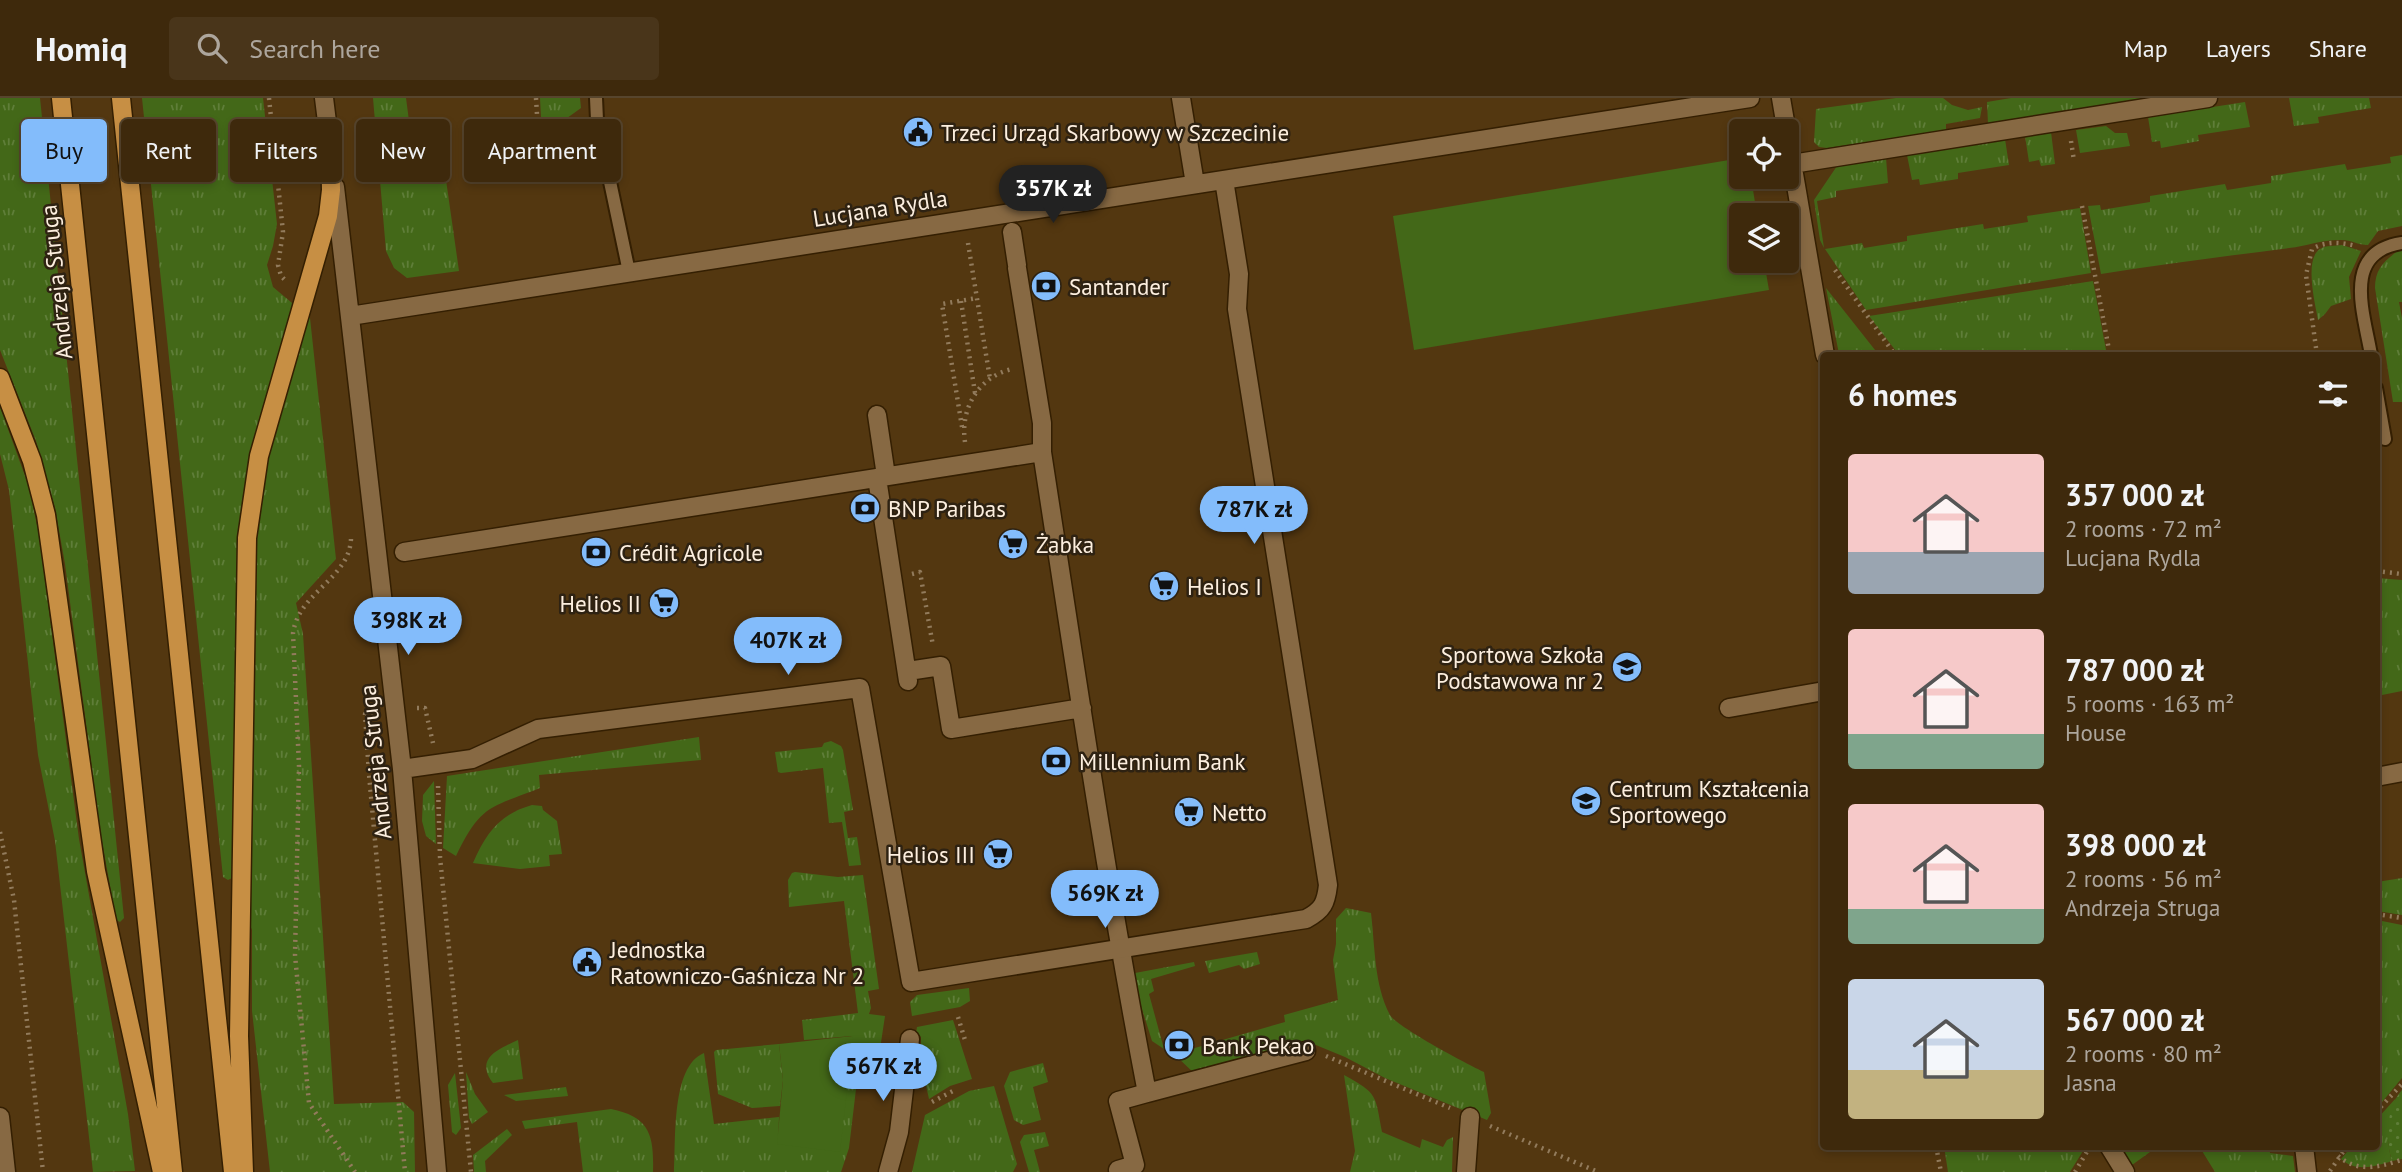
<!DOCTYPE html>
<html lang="en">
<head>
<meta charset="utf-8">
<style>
  :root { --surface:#3e290c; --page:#49351a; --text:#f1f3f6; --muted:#ada69d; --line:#57452d; --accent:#83bcfb }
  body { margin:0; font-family:"PT Sans",sans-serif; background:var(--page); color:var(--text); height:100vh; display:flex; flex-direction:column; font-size:26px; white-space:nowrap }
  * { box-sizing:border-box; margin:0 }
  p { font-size:23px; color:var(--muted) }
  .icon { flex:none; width:38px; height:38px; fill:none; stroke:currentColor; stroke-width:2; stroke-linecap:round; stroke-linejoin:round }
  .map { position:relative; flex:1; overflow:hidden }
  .details { position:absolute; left:1820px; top:254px; width:560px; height:798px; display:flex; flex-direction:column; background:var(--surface); border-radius:7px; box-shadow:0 4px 10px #0003,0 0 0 2px var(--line) }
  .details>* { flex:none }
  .banner { position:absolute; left:21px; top:21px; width:665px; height:63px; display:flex; gap:14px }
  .controls { position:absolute; left:1729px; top:21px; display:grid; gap:14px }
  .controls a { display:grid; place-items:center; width:70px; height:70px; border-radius:7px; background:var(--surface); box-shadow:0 4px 10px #0003,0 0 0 2px var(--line); font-size:35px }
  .price { position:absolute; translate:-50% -60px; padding:0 16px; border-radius:24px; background:var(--accent); color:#111; font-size:23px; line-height:46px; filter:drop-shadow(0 2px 4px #0008) }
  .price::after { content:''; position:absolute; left:50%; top:42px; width:21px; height:16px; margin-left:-10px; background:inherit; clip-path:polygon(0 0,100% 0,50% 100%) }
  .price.selected { background:#222; color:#fff }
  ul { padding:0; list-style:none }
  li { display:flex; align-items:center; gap:21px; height:175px; padding:0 28px }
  li span { display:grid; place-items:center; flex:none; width:196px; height:140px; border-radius:7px; color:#555 }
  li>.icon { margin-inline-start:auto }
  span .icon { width:84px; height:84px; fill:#fffc; stroke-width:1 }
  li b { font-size:30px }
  h2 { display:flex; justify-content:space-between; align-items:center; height:84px; padding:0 28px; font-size:30px }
  .chip { padding:0 24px; border-radius:7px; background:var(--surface); box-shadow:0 4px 10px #0003,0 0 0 2px var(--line); font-size:24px; line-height:63px }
  .chip.selected { background:var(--accent); color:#111 }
  header { display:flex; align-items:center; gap:42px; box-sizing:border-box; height:98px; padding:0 35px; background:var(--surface); border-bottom:2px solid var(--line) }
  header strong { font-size:33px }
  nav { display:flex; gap:38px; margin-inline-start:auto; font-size:24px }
  .search { width:490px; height:63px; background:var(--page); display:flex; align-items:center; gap:18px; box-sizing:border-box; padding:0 24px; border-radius:7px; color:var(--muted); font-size:26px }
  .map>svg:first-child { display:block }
  .grass { fill:url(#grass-tufts) }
  .garden { fill:url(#garden-dots) }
  .pitch { fill:#436818 }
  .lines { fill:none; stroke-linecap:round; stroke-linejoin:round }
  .service-casing { stroke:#341f02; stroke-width:16 }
  .pedestrian-casing { stroke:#341f02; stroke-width:21 }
  .minor-casing { stroke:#341f02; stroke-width:21 }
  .tertiary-casing { stroke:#341f02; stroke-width:21 }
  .primary-casing { stroke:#341f02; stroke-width:21 }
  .path { stroke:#927b5c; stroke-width:4.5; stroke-dasharray:2 5; stroke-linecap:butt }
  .service { stroke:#876943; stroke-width:12 }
  .pedestrian { stroke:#876943; stroke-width:18 }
  .minor { stroke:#876943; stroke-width:18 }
  .tertiary { stroke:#876943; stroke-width:18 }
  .primary { stroke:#c78f44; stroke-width:18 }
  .labels { text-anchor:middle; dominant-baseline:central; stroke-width:5; stroke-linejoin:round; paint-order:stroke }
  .poi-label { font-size:23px; fill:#fdefdf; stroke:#2e2212; text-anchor:start }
  .street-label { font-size:23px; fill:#fdefdf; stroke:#2e2212 }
</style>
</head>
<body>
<header>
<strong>Homiq</strong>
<div class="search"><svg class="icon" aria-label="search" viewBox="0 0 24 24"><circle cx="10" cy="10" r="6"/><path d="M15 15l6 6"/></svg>Search here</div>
<nav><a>Map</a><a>Layers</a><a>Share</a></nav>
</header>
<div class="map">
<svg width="2402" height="1074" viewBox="0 0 2402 1074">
  <defs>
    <pattern id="grass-tufts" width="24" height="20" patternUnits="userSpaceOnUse" patternTransform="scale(1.75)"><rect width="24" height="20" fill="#436818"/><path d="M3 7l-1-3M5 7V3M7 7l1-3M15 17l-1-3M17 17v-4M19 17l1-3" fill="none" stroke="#5f7e39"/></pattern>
    <pattern id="garden-dots" width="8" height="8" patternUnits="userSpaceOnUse" patternTransform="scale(1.75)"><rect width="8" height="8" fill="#436818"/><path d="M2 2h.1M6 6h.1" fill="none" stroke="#5f7e39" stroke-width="1.8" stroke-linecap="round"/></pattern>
  </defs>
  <rect width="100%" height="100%" fill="#533710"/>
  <path class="grass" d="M 0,0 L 40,0 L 124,820 L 120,824 L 116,822 L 115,816 L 100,732 L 65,466 L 55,410 L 36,343 L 0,252 Z
    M 142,0 L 263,0 L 277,126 L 273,148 L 267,167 L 273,189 L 310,220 L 336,461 L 296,505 L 303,536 L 334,1006 L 403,1004 L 414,1014 L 415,1074 L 270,1074 L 252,913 L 252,832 L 232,780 L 228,782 L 223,779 Z
    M 373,0 L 406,0 L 414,61 L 443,61 L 459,173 L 407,180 L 394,170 L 386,153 Z
    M 540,0 L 580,0 L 581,10 L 542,38 Z
    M 1896,0 L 1943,0 L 1952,7 L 1968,12 L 1982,9 L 1980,20 L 1946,26 L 1946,32 L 1827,50 L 1819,49 L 1814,44 L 1816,11 Z
    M 2011,0 L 2153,0 L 1988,26 L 1987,4 Z
    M 2289,0 L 2369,0 L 2371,10 L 2318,19 L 2319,25 L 2294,28 Z
    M 2245,4 L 2250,29 L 2198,37 L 2199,43 L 2161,50 L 2160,43 L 2152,44 L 2148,19 Z
    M 2106,28 L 2115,35 L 2127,35 L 2130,48 L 2080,55 L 2076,32 Z
    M 2051,34 L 2055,66 L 2041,68 L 2039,62 L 2029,64 L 2025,38 Z
    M 2005,41 L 2009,67 L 1958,75 L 1958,81 L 1920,87 L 1919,81 L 1912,82 L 1907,57 Z
    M 2402,57 L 2402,128 L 2378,133 L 2368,147 C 2358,147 2351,142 2342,142 C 2324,141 2307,148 2289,150 C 2226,158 2164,166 2101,176 L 2088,108 L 2100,107 L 2101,112 L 2150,104 L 2150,98 L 2225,86 L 2227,92 L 2271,85 L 2271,78 L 2345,66 L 2347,72 L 2391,65 L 2390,59 Z
    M 1886,60 L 1888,85 L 1836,93 L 1836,99 L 1817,103 L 1824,150 L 1820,142 L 1814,102 L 1837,68 Z
    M 2080,110 L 2091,175 L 1866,212 L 1825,151 L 1862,145 L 1864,150 L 1907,143 L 1907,138 L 1983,126 L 1984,131 L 2028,124 L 2027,118 Z
    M 2342,147 L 2361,153 L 2349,179 L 2351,201 L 2331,208 L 2325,216 L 2318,222 C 2315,205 2304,161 2320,151 C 2326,147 2335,148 2342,147 Z
    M 2399,152 L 2402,152 L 2402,204 L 2399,204 L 2402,220 L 2402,304 L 2393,304 L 2375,190 C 2375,171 2384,163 2399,152 Z
    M 2093,183 L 2107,257 L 1899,257 L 1869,218 Z
    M 1826,190 L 1879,257 L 1860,257 L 1859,253 L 1839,256 Z
    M 0,309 L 29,389 L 39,437 L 79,741 L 128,1016 L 135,1073 L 93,1074 L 55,743 L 38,657 L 9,392 L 0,356 Z
    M 2377,480 L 2402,482 L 2402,593 L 2377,598 Z
    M 699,639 L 701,662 L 539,677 L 540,690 C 490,710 481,706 456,758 L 443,750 L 447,678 Z
    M 831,643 L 841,648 L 843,652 L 853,712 L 844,714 L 848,740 L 857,739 L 861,767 L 849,768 L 842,724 L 829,725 L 823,670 L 781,675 L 778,674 L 775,654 L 822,649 L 824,645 Z
    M 434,683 L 436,746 L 426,738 L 422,723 L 423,697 Z
    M 532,707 L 542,708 L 543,712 L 557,723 L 562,756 L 549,757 L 550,768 L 520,771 L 473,765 C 486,735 500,716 532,707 Z
    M 795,774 L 838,779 L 863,777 L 879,891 L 868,893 L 871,910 L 869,916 L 885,918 L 880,951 L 861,949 L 849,1050 L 841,1074 L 674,1074 C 676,1043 671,968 704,955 L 714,1026 L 779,1019 L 778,1046 L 852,938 L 804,942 L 802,922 L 858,915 L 844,803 L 789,809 L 788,782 L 792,775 Z
    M 2402,780 L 2402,817 L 2377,813 L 2377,784 Z
    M 1346,810 L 1371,815 C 1375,848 1374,887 1390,917 C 1397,929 1467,966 1484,974 L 1491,1015 L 1487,1022 L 1385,980 L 1345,959 L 1311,945 L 1196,977 L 1174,956 L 1285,924 L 1284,917 L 1338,902 L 1333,862 L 1336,846 L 1336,821 Z
    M 2377,822 L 2402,827 L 2402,980 L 2377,1010 Z
    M 1257,854 L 1260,866 L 1244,871 L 1239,867 L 1209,875 L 1205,863 Z
    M 1194,864 L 1195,868 L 1151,881 L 1154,893 L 1149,896 L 1164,951 L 1152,943 L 1132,879 L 1135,875 Z
    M 969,890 L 970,903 L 960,909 L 912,918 L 910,904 L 917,897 Z
    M 953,922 L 972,981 L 950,988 L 929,1001 L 921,965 L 921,939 L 916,935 L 917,929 Z
    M 518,942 L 523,981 L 493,985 C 474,960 499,951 518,942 Z
    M 779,946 L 783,982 L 780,1008 L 752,1010 L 718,996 L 714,954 L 716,952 Z
    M 1043,965 L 1048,984 L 1033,989 L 1041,1022 L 1023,1027 L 1014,1022 L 1004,988 L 1010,974 Z
    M 466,974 L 475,996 L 488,1014 L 472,1026 L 469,1020 Z
    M 455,975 L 461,1030 L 456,1037 L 452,1034 L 448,987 Z
    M 1344,977 C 1378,996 1375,996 1382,1034 L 1420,1050 L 1422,1041 L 1443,1049 L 1447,1042 L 1453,1039 L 1452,1074 L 1350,1074 L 1355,1053 Z
    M 994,988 L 1017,1066 L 1013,1074 L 912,1074 L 925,1017 L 969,993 Z
    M 566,989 L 568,998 L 516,1003 L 504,997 Z
    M 2396,1000 C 2389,1021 2385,1042 2392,1063 C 2374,1069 2355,1074 2341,1061 L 2352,1048 L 2376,1048 L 2377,1021 Z
    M 611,1011 C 650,1019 654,1037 653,1074 L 583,1074 L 577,1024 L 525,1031 L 522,1023 Z
    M 507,1031 L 512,1037 L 485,1063 L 486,1074 L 474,1074 L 473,1057 Z
    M 1045,1034 L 1049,1048 L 1034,1052 L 1040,1074 L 1029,1074 L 1020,1044 L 1024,1037 Z
    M 1944,1048 L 2086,1048 L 2070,1074 L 1948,1074 Z
    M 2121,1048 L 2147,1048 L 2150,1054 L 2132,1067 Z
    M 2199,1048 L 2269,1048 L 2270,1055 L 2293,1058 L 2295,1074 L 2215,1074 Z"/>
  <path class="garden" d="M 2402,992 L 2402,1061 L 2392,1063 C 2385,1042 2386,1010 2402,992 Z"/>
  <path class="pitch" d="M 1741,60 L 1741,79 L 1751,79 L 1757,117 L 1741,117 L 1741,163 L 1764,163 L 1769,192 L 1414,252 L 1393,118 Z
    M 853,938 L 840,1054 L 777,1046 L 783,982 L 779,946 Z"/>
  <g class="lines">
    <g class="service-casing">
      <path id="service" d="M 596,0 L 597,22 L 629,174
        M 2371,257 C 2364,215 2341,154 2402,145
        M 2376,290 L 2385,341"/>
    </g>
    <g class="pedestrian-casing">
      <path id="pedestrian" d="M 1012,134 L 1017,167
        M 1017,170 L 1042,325 L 1042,354 C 1075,568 1106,782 1147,995 L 1306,953
        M 877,317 L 886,378
        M 877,380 L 908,583
        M 404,454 L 1042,354
        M 908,573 L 941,568 L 951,631 L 1082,610
        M 1118,1072 L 1135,1067 L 1118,1003 L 1147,995"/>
    </g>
    <g class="minor-casing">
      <path id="minor" d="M 1181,0 L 1195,86
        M 1781,0 L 1825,257
        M 1792,66 L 2208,0
        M 335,89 L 402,671 L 437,1074
        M 350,218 L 1750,0
        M 1729,610 L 1824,593
        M 402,671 L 472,661 L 538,631 L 860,590 L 911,884 L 1306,821 C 1323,812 1326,805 1328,787 L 1237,211 L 1239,176 L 1224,82
        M 2376,679 L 2402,674
        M 0,1019 L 6,1074
        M 2109,1048 L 2125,1074
        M 2304,1048 L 2307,1074
        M 888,1074 L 899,1034 L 910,941
        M 1466,1074 L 1470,1019"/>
    </g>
    <g class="tertiary-casing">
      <path id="tertiary" d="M 324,0 L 330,48"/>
    </g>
    <g class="primary-casing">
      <path id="primary" d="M 61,0 L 173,1074
        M 121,0 L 233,1074
        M 0,280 L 32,363 L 46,417 L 96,773 L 162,1074
        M 244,1074 L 239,938 L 247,440 L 259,358 L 328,118 L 331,92 L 330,48"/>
    </g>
    <path class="path" d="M 269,0 L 283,134 L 278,167 L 281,178 L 286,183
      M 536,0 L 539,50
      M 2071,43 L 2074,63
      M 2082,108 L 2110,257
      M 968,145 L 990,281
      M 1835,172 L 1895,257
      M 961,203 L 975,295
      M 2317,257 L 2306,177 L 2312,151 C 2325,143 2341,144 2356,148
      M 962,329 L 942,206 L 977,200
      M 965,344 C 960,311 978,279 1012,271
      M 351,441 C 349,481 299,494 293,535 L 299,668 L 295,857 L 309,1005 L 355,1074
      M 2376,473 L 2402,476
      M 912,476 L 920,474 L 933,548
      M 417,610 L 425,610 L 433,645
      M 373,615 L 365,616 L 369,676 L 405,1074
      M 438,688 L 440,759 L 471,1074
      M 0,734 L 14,802 L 43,1074
      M 2376,816 L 2402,820
      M 958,919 L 965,942
      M 1326,958 L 1450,1010
      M 932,1004 L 955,992
      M 2376,1014 L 2402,986
      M 1490,1028 L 1598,1074
      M 1936,1048 L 1941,1074
      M 2338,1058 C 2357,1074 2376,1070 2401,1062
      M 2330,1073 L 2347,1048
      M 2075,1074 L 2088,1052"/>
    <use href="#service" class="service"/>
    <use href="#pedestrian" class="pedestrian"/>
    <use href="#minor" class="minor"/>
    <use href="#tertiary" class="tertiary"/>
    <use href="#primary" class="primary"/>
  </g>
  <defs>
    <g id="civic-disc" transform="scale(1.575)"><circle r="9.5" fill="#83bcfb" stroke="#2e2212"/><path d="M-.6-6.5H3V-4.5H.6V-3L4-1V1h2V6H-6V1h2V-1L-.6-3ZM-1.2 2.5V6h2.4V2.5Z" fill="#111"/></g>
    <g id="bank-disc" transform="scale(1.575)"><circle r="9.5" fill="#83bcfb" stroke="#2e2212"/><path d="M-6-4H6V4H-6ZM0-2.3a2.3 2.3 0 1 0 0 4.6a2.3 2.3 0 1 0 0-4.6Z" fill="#111"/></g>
    <g id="supermarket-disc" transform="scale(1.575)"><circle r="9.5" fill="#83bcfb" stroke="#2e2212"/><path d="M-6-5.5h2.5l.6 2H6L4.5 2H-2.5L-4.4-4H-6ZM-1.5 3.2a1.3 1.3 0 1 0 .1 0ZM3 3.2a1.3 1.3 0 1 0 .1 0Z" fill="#111"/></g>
    <g id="school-disc" transform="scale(1.575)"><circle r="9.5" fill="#83bcfb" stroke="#2e2212"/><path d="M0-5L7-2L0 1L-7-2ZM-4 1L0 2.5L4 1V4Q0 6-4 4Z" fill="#111"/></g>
  </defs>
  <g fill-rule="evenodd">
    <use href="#civic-disc" x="918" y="34"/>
    <use href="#bank-disc" x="1046" y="188"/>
    <use href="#bank-disc" x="865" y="410"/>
    <use href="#supermarket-disc" x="1013" y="446"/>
    <use href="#bank-disc" x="596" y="454"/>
    <use href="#supermarket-disc" x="1164" y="488"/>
    <use href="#supermarket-disc" x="664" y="505"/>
    <use href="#school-disc" x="1627" y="569"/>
    <use href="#bank-disc" x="1056" y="663"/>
    <use href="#school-disc" x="1586" y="703"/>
    <use href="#supermarket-disc" x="1189" y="714"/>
    <use href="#supermarket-disc" x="998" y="756"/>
    <use href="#civic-disc" x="587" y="864"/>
    <use href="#bank-disc" x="1179" y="947"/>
  </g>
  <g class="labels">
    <g class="poi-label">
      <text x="941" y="34">Trzeci Urząd Skarbowy w Szczecinie</text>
      <text x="1069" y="188">Santander</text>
      <text x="888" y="410">BNP Paribas</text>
      <text x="1036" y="446">Żabka</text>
      <text x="619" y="454">Crédit Agricole</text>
      <text x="1187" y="488">Helios I</text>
      <text x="641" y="505" text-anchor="end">Helios II</text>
      <text x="1604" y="556" text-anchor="end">Sportowa Szkoła<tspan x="1604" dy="26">Podstawowa nr 2</tspan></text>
      <text x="1079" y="663">Millennium Bank</text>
      <text x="1609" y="690">Centrum Kształcenia<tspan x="1609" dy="26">Sportowego</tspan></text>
      <text x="1212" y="714">Netto</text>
      <text x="975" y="756" text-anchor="end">Helios III</text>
      <text x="610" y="851">Jednostka<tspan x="610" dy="26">Ratowniczo-Gaśnicza Nr 2</tspan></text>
      <text x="1202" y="947">Bank Pekao</text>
    </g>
    <g class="street-label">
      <text transform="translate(880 110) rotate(-9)">Lucjana Rydla</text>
      <text transform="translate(56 184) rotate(-96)">Andrzeja Struga</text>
      <text transform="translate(375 664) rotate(-96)">Andrzeja Struga</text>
    </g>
  </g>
</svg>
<div class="controls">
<a><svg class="icon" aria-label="locate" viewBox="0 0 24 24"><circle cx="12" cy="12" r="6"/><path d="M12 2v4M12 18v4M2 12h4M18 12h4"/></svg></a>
<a><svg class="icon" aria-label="layers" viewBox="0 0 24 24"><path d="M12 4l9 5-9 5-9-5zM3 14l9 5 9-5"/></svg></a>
</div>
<b class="price selected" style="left:1053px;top:127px">357K zł</b>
<b class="price" style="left:1254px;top:448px">787K zł</b>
<b class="price" style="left:408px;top:559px">398K zł</b>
<b class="price" style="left:788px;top:579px">407K zł</b>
<b class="price" style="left:1105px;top:832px">569K zł</b>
<b class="price" style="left:883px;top:1005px">567K zł</b>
<div class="banner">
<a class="chip selected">Buy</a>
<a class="chip">Rent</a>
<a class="chip">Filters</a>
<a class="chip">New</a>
<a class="chip">Apartment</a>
</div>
<section class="details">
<h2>6 homes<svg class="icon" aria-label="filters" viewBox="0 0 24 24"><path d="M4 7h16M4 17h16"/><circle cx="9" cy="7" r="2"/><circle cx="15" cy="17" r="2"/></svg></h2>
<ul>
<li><span style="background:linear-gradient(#f6c9c9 70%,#9aa5b1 0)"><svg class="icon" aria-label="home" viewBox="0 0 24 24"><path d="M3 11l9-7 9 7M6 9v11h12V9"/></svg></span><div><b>357 000 zł</b><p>2 rooms · 72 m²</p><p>Lucjana Rydla</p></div></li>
<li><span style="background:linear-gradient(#f6c9c9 75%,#7fa58c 0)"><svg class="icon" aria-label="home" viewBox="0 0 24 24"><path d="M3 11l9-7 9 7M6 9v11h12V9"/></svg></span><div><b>787 000 zł</b><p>5 rooms · 163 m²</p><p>House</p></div></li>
<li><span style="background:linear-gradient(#f6c9c9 75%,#7fa58c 0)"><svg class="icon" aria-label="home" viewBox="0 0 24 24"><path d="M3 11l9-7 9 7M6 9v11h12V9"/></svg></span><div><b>398 000 zł</b><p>2 rooms · 56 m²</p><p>Andrzeja Struga</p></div></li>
<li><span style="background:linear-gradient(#c9d6e8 65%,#c2b280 0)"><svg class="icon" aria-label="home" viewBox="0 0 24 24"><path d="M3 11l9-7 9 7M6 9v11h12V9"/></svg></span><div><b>567 000 zł</b><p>2 rooms · 80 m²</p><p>Jasna</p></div></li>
</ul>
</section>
</div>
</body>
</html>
